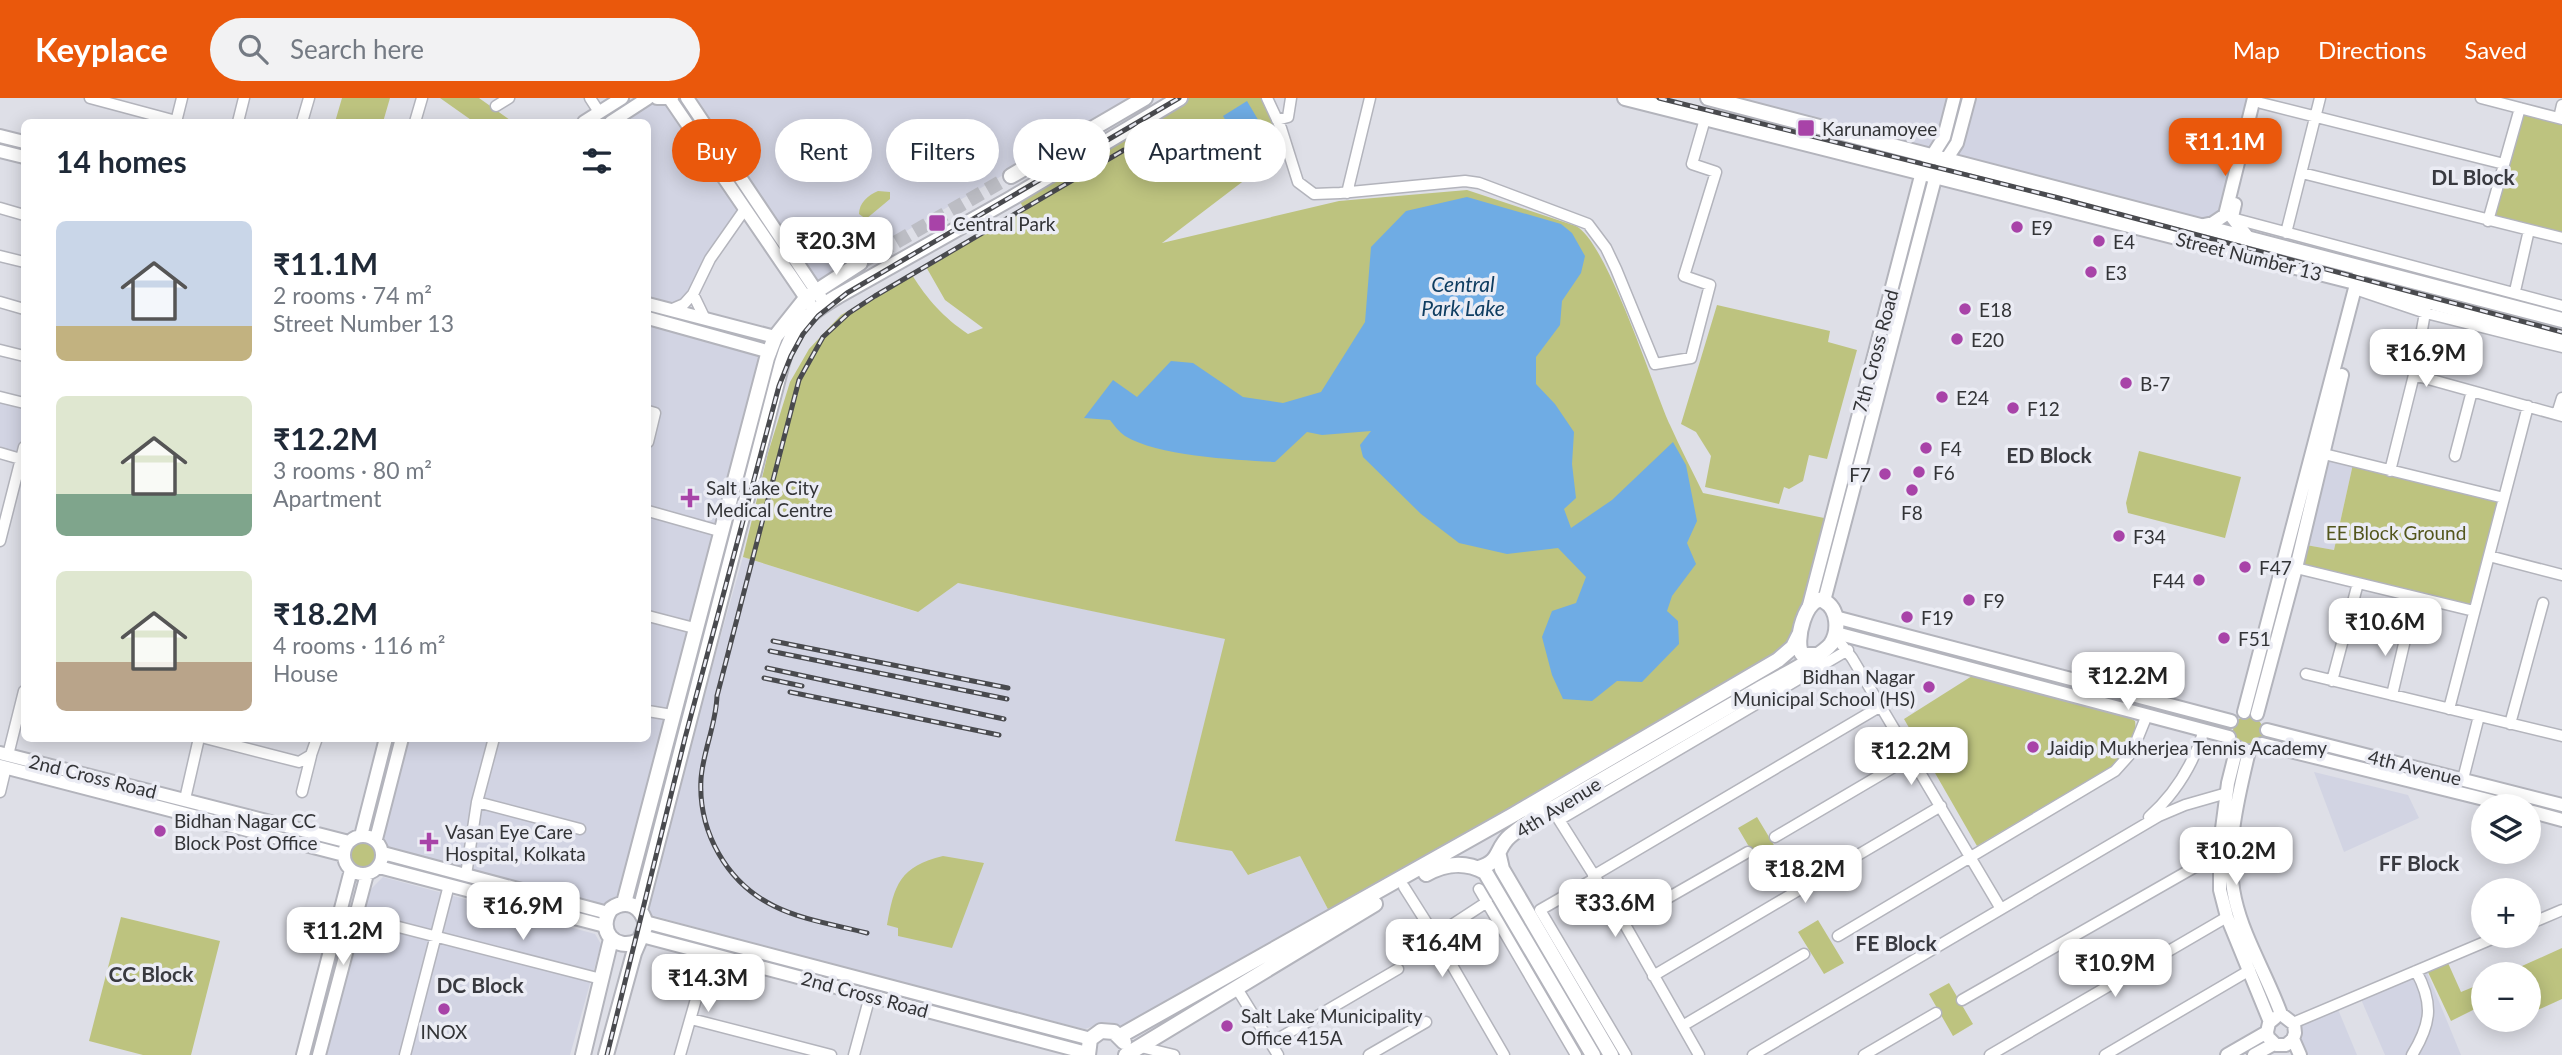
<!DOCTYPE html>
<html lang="en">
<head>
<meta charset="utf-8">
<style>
  :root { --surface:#fff; --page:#f2f2f3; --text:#1f2937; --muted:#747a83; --accent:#ea580c }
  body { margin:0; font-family:Lato,sans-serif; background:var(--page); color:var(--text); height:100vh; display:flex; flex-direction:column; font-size:26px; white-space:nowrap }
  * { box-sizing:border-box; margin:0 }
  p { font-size:23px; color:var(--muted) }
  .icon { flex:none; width:38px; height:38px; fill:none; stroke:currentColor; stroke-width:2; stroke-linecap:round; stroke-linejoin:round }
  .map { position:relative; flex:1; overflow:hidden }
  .side { position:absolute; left:21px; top:21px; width:630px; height:623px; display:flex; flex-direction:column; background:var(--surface); border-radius:10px; box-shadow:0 4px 18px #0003 }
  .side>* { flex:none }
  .guide { position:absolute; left:672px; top:21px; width:665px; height:63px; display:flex; gap:14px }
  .fabs { position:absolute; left:2471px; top:696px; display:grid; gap:14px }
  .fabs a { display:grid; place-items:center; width:70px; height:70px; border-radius:50%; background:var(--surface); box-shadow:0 4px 18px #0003; font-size:35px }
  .price { position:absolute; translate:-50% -60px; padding:0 16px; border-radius:14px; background:#fff; color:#222; font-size:23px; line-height:46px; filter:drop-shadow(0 2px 4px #0008) }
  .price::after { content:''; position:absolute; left:50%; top:42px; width:21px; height:16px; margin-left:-10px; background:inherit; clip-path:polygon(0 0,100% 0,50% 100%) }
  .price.active { background:var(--accent); color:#fff }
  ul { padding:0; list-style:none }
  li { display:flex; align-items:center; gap:21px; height:175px; padding:0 35px }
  li span { display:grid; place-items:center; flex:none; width:196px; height:140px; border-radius:10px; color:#555 }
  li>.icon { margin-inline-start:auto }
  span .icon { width:84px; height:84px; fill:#fffc; stroke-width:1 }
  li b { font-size:30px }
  h2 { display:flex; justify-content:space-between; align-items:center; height:84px; padding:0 35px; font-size:30px }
  .chip { padding:0 24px; border-radius:32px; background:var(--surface); box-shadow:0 4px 18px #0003; font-size:24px; line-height:63px }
  .chip.active { background:var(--accent); color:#fff }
  header { display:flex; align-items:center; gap:42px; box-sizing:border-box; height:98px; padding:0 35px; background:var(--accent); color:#fff }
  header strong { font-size:33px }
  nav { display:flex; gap:38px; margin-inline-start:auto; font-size:24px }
  .search { width:490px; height:63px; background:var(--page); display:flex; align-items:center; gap:18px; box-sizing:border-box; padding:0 24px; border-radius:38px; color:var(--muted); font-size:26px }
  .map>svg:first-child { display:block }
  .built { fill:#d2d4e3 }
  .green { fill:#bdc37f }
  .water { fill:#6face4 }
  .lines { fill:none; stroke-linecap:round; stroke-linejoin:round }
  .secondary-tunnel { stroke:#bcbdc4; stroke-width:14; stroke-dasharray:14 7; stroke-linecap:butt }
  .minor-casing { stroke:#b3b4bc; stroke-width:13 }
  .tertiary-casing { stroke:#b3b4bc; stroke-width:16 }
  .secondary-casing { stroke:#b3b4bc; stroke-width:18 }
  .minor { stroke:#fff; stroke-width:10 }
  .tertiary { stroke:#fff; stroke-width:12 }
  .secondary { stroke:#fff; stroke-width:14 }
  .rail-casing { stroke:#494a4e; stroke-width:5 }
  .rail { stroke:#ebecf4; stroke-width:2.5; stroke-dasharray:8; stroke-linecap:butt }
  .poi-dot { fill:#a843a8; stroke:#ebecf4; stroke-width:2.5 }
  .labels { text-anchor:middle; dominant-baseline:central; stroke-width:7; stroke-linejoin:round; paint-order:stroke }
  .poi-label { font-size:19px; fill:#333437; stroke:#ebecf4; text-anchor:start }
  .street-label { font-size:19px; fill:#333437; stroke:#ebecf4 }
  .park-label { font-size:19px; fill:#53561c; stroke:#ebecf4 }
  .neighbourhood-label { font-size:21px; font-weight:bold; fill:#393a40; stroke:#ebecf4 }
  .water-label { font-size:21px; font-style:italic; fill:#0f3d61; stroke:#ebecf4 }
</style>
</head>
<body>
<header>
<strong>Keyplace</strong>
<div class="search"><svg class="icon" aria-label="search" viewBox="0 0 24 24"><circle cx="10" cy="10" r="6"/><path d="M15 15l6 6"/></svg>Search here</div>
<nav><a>Map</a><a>Directions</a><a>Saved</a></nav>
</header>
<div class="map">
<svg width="2562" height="957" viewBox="0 0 2562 957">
  <rect width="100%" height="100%" fill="#dedfe7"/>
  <path class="built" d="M 689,0 L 1137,0 L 816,185 Z
    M 1722,0 L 1951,0 L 1940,40 L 1929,56 Z
    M 1971,0 L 2250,0 L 2222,114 L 2200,124 L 1954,61 Z
    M 652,1 L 667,4 L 740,111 L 709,154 L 689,193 L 681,203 L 670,208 L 648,203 L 648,24 L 617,24 Z
    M 648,227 L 759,257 L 618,800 L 606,808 L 387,752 L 382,740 L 408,641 L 648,640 Z
    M 0,303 L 24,309 L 24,332 L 18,357 L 0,352 Z
    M 2325,360 L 2353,366 L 2334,452 L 2306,447 Z
    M 743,459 L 917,514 L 958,485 L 1226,541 L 1175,742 L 1232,753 L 1249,777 L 1300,758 L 1331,817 L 1123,930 L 1113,925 L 1104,924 L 1085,931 L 938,895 L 651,817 L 645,806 Z
    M 2314,674 L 2408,697 L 2419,720 L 2344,754 Z
    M 383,779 L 595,836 L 601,846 L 570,957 L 327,957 L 370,792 Z
    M 2426,872 L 2461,957 L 2385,957 L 2360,899 Z
    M 2337,909 L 2357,957 L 2302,957 L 2299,926 Z"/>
  <path class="green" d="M 342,0 L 390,0 L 383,24 L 335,24 Z
    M 440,0 L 479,0 L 513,24 L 474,24 Z
    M 1187,0 L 1263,0 L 1284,52 L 1162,145 L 1339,103 L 1467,92 L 1576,128 C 1607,144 1653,289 1670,327 C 1680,350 1692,372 1703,395 L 1829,421 L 1798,534 L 1789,550 L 1331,817 L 1300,758 L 1248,777 L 1232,753 L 1175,743 L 1225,541 L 958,485 L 918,514 L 743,459 L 768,355 L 790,284 L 809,251 L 841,217 L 912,177 C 928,202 943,219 968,236 L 983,230 L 945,202 L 925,167 L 1023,109 L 1019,102 Z
    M 2522,13 L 2562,24 L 2562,139 L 2491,121 Z
    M 878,93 L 890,94 L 890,101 L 866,121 L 859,116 C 859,105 868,97 878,93 Z
    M 1717,207 L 1830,233 L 1828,244 L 1857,252 L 1827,361 L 1809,357 L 1803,383 L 1789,391 L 1784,389 L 1779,406 L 1705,389 L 1711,358 L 1696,334 L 1681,326 Z
    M 2139,353 L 2241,379 L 2225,440 L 2128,415 L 2126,405 Z
    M 2353,366 L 2500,402 L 2471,510 L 2300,468 L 2306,447 L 2334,452 Z
    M 1972,578 L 2127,618 L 2135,623 C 2138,640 2123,655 2113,668 L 1977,748 L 1904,621 Z
    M2233 633a15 15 0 1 1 30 0a15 15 0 1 1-30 0Z
    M 1757,719 L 1784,764 L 1765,776 L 1738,730 Z
    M348 757a15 15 0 1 1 30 0a15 15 0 1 1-30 0Z
    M 943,758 L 984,765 L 952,850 L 898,838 L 898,830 L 887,827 C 894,787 900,768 943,758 Z
    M 121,819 L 220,843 L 191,957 L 143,957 L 89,943 Z
    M 1818,822 L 1844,865 L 1824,876 L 1798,834 Z
    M 2562,850 L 2562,901 L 2529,916 L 2529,877 L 2502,877 Z
    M 2448,865 L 2461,894 L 2483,885 L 2483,911 L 2481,908 L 2451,923 L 2427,872 Z
    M 1949,885 L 1973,926 L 1953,938 L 1929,896 Z"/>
  <path class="water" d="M 1247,3 L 1276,52 L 1253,66 L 1223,18 Z
    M 1467,99 L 1561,126 L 1572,135 L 1585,158 L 1581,175 L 1562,203 L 1560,227 L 1536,259 L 1536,286 L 1555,306 L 1574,334 L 1572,366 L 1576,400 L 1564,411 L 1571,430 L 1612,402 L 1673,344 L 1686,367 L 1697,423 L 1687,445 L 1696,466 L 1672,498 L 1667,513 L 1678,523 L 1679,546 L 1642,584 L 1617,583 L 1592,603 L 1563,601 L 1552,577 L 1542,539 L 1552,513 L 1576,505 L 1586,479 L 1558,450 L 1507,456 L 1459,445 L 1421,416 L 1363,359 L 1360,347 L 1371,333 L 1322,337 L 1307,334 L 1275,364 C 1236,362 1157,358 1125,338 C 1119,334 1114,327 1110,322 L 1084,320 L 1113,282 L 1137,299 L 1171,263 L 1193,265 L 1243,299 L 1283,305 L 1321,294 L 1365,224 L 1371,149 L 1406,113 Z"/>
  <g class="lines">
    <path class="secondary-tunnel" d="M 860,165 L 1011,78"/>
    <g class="minor-casing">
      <path id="minor" d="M 90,0 L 176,23
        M 590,0 L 599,14
        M 1267,0 L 1281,30 L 1298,84 L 1314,96 L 1340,95 L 1465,83 L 1479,85 L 1588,126 L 1606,150 L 1616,171 L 1655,266 L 1691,260 L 1710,187 L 1684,178 L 1716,74 L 1692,66 L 1705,21
        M 2481,0 L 2562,21
        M 2261,5 L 2504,66
        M 496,8 L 509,0
        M 2559,20 L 2562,7
        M 1277,22 L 1288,19 L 1291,0
        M 176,24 L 182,0
        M 238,24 L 244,0
        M 302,24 L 309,0
        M 415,24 L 422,0
        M 2302,75 L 2562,140
        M 1347,95 L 1370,0
        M 0,110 L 24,117
        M 2232,120 L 2562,208
        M 2488,123 L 2520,10
        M 2286,135 L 2320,0
        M 0,158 L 24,164
        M 2355,191 L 2426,215 L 2562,249
        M 2515,193 L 2529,132
        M 693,196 L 705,221
        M 0,204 L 24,211
        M 670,212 L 684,206 L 693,196 L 710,161 L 745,111
        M 0,252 L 24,258
        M 2414,277 L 2562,318
        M 0,299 L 24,305
        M 648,313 L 655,315 L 648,344
        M 2557,316 L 2562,300
        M 0,355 L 24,362
        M 2324,356 L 2504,400
        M 2455,358 L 2472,293
        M 2390,373 L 2414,277 L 2426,209
        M 648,413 L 719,433
        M 0,443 L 24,349
        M 2489,458 L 2562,477
        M 2296,470 L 2474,513
        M 648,518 L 694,530
        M 1835,538 L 1852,560 L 2001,811
        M 2306,576 L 2562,638
        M 2332,583 L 2358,485
        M 2392,597 L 2408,529
        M 2449,611 L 2528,308
        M 648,613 L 672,617
        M 2510,626 L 2543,505
        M 205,640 L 299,664 L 311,657 L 317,640
        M 8,657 L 24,593
        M 2463,681 L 2479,618
        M 0,694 L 6,669
        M 302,694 L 311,658
        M 185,701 L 199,640
        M 477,704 L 580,731
        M 1556,717 L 1624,825 L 1699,957
        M 2149,719 C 2176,695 2193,667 2204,632
        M 1559,722 L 1848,552
        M 1775,739 L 1911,659
        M 466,777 L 477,704 L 494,640
        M 1593,778 L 1881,608
        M 1594,781 L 1540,812 L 1626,957
        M 1404,789 L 1435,838 L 1504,957
        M 1479,791 L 1576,957
        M 356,818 L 601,881
        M 1624,825 L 1748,754
        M 2529,826 L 2562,812
        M 1435,838 L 1487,804
        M 1838,838 L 2115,673 L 2132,654 L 2147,617
        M 1653,878 L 1941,708
        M 662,884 L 698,894 L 680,957
        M 1236,889 L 1278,957
        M 1962,902 L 2195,769 L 2219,765
        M 691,921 L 831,957
        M 2293,925 L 2499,838
        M 1684,927 L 1804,856
        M 1271,945 L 1398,871
        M 1141,949 L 1174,957
        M 405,957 L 449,787
        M 854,957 L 870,898
        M 1369,957 L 1426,924
        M 1753,957 L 2159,718 L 2185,707 L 2227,695
        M 1864,957 L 1936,915
        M 1990,957 L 2227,819
        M 2105,957 L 2250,872
        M 2412,957 C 2431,926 2434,906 2416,873"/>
    </g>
    <g class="tertiary-casing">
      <path id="tertiary" d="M 657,0 L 672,0
        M 687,0 L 821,200
        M 670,1 L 810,206
        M 584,24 L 622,0
        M 611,24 L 648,0
        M 0,38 L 24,44
        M 0,53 L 24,59
        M 2235,106 L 2232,119 L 2249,141
        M 2193,143 L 2199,128 L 2213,125 L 2225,117 L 2254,0
        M 648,206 L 775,239
        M 648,220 L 770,254
        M 1824,503 L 1936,77 L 1957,45 L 1969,0
        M 1808,511 L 1922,74 L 1944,39 L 1954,0
        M 1835,519 L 2231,623
        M 1836,535 L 2229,639
        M 2244,614 L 2359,175
        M 2257,616 L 2296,470 L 2342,277
        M 2267,632 L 2562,707
        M 2262,646 L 2516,709
        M 2237,649 L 2228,685 L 2220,746 L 2220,792 L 2227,819 L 2270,924
        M 2249,653 C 2238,699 2224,754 2235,801 C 2244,841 2267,877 2281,916 L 2294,926 L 2295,935 L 2293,941 L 2300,957
        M 0,655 L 349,744
        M 0,668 L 344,757
        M 2529,713 L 2562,722
        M344 757a19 19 0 1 1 38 0a19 19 0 1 1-38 0Z
        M 361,738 L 386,640
        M 376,741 L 402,640
        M 383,755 L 608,815
        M 379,769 L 605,828
        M 645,824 L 1091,941
        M 642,838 L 1087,955
        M 2267,934 L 2268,939 L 2276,947 L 2286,947 L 2293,941
        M 303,957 L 351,772
        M 319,957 L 367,776
        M 2227,957 L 2267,934 L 2269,925 L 2275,920
        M 2254,957 L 2274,946"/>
    </g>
    <g class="secondary-casing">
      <path id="secondary" d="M 1625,0 L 2363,186 L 2562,239
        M 1708,0 L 2562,222
        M 1011,78 L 1145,0
        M 1499,758 L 1502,771 L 1611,957
        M 1479,770 C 1502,763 1495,751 1510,738 C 1523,727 1540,717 1555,709 C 1623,669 1691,630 1759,591 C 1776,581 1820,560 1831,546 C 1839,534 1839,511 1824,503 C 1807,494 1792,546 1803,557 L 1817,557
        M 1426,776 C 1446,765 1465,763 1485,774 L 1593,957
        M 624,805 L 767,260 L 775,239 L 806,200 L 860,165
        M 640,812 L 782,265 C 792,229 806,217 838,198 L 1012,100 L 1180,0
        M 1120,938 L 1513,717 L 1778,562 L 1793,549 L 1799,537
        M 583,957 L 611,841
        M 606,957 L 634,855 L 646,827 C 642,808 627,800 611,811 C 596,832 615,854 638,843
        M 1088,957 L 1090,941 L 1101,933 L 1114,934 L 1124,944
        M 1126,957 L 1375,806"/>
    </g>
    <use href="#minor" class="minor"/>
    <use href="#tertiary" class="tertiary"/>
    <use href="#secondary" class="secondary"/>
    <g class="rail-casing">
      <path id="rail" d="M 1659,0 L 2055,99 L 2562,234
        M 773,543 L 1008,590
        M 770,553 L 1007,601
        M 767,570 L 1004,621
        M 764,580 L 802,588
        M 790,594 L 999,637
        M 867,835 C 836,827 802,822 774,808 C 727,785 698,734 701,681 C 703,653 716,627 717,598 L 799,282 L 823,239 L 849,215 L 875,198 L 1124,52
        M 607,957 L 685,640 L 779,288 L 791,258 L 803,236 L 818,218 L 847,195 L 1179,0"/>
    </g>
    <use href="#rail" class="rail"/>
  </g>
  <g class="poi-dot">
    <rect x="1797" y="21" width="18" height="18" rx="3.5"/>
    <rect x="928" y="116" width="18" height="18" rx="3.5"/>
    <circle cx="2017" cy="129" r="7"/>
    <circle cx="2099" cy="143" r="7"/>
    <circle cx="2091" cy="174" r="7"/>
    <circle cx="1965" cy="211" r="7"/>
    <circle cx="1957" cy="241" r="7"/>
    <circle cx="2126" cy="285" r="7"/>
    <circle cx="1942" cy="299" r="7"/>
    <circle cx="2013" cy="310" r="7"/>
    <circle cx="1926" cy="350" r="7"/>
    <circle cx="1919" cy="374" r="7"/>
    <circle cx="1885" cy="376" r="7"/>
    <circle cx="1912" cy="392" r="7"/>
    <path d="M686.5 389.5h7v7h7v7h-7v7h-7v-7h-7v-7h7z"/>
    <circle cx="2119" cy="438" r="7"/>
    <circle cx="2245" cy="469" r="7"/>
    <circle cx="2199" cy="482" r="7"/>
    <circle cx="1969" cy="502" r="7"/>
    <circle cx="1907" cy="519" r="7"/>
    <circle cx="2224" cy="540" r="7"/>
    <circle cx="1929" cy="589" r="7"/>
    <circle cx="2033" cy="649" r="7"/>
    <circle cx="160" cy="733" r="7"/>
    <path d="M425.5 733.5h7v7h7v7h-7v7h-7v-7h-7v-7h7z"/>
    <circle cx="444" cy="911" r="7"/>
    <circle cx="1227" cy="928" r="7"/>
  </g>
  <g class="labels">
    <g class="poi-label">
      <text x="1822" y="30">Karunamoyee</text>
      <text x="953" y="125">Central Park</text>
      <text x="2031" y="129">E9</text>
      <text x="2113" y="143">E4</text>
      <text x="2105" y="174">E3</text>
      <text x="1979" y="211">E18</text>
      <text x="1971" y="241">E20</text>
      <text x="2140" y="285">B-7</text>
      <text x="1956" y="299">E24</text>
      <text x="2027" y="310">F12</text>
      <text x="1940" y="350">F4</text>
      <text x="1933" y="374">F6</text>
      <text x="1871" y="376" text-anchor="end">F7</text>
      <text x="706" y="389">Salt Lake City<tspan x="706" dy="22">Medical Centre</tspan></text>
      <text x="1912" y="414" text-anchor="middle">F8</text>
      <text x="2133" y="438">F34</text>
      <text x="2259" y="469">F47</text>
      <text x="2185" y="482" text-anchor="end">F44</text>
      <text x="1983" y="502">F9</text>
      <text x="1921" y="519">F19</text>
      <text x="2238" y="540">F51</text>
      <text x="1915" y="578" text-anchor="end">Bidhan Nagar<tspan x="1915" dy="22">Municipal School (HS)</tspan></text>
      <text x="2047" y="649">Jaidip Mukherjea Tennis Academy</text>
      <text x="174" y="722">Bidhan Nagar CC<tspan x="174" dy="22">Block Post Office</tspan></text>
      <text x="445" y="733">Vasan Eye Care<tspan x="445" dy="22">Hospital, Kolkata</tspan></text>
      <text x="1241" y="917">Salt Lake Municipality<tspan x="1241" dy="22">Office 415A</tspan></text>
      <text x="444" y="933" text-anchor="middle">INOX</text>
    </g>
    <g class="street-label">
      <text transform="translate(2249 158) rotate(14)">Street Number 13</text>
      <text transform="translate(1875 253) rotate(-75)">7th Cross Road</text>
      <text transform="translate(2415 669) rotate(14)">4th Avenue</text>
      <text transform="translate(93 678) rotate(14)">2nd Cross Road</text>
      <text transform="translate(1558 709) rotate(-32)">4th Avenue</text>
      <text transform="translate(865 896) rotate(15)">2nd Cross Road</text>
    </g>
    <g class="park-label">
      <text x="2396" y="434">EE Block Ground</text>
    </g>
    <g class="neighbourhood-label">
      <text x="2473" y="78">DL Block</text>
      <text x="2049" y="356">ED Block</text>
      <text x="2419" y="764">FF Block</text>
      <text x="1896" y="844">FE Block</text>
      <text x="151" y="875">CC Block</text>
      <text x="480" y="886">DC Block</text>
    </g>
    <g class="water-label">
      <text x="1463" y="185">Central<tspan x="1463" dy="24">Park Lake</tspan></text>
    </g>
  </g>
</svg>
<div class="fabs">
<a><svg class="icon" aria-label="layers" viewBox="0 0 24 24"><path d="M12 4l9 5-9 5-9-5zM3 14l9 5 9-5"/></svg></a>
<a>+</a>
<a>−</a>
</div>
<b class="price active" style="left:2225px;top:80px">₹11.1M</b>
<b class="price" style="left:836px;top:179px">₹20.3M</b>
<b class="price" style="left:2426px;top:291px">₹16.9M</b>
<b class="price" style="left:2385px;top:560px">₹10.6M</b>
<b class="price" style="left:2128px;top:614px">₹12.2M</b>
<b class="price" style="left:1911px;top:689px">₹12.2M</b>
<b class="price" style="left:2236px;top:789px">₹10.2M</b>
<b class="price" style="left:1805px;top:807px">₹18.2M</b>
<b class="price" style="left:1615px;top:841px">₹33.6M</b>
<b class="price" style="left:523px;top:844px">₹16.9M</b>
<b class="price" style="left:343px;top:869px">₹11.2M</b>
<b class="price" style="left:1442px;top:881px">₹16.4M</b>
<b class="price" style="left:2115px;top:901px">₹10.9M</b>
<b class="price" style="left:708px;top:916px">₹14.3M</b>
<div class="guide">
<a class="chip active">Buy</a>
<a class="chip">Rent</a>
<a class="chip">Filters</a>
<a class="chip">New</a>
<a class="chip">Apartment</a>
</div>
<section class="side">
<h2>14 homes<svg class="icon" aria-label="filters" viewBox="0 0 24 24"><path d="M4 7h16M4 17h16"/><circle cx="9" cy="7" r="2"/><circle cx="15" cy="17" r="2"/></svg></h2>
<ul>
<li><span style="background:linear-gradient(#c9d6e8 75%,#c2b280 0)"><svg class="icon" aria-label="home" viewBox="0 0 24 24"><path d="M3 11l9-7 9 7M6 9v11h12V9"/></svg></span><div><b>₹11.1M</b><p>2 rooms · 74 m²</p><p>Street Number 13</p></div></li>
<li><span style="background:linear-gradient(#dfe7d0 70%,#7fa58c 0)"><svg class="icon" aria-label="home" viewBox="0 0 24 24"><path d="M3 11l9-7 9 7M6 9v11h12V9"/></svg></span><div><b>₹12.2M</b><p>3 rooms · 80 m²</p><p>Apartment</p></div></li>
<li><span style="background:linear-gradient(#dfe7d0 65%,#b9a48a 0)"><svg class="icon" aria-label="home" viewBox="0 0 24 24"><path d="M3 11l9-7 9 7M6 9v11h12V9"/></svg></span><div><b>₹18.2M</b><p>4 rooms · 116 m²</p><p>House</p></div></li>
</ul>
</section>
</div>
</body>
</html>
